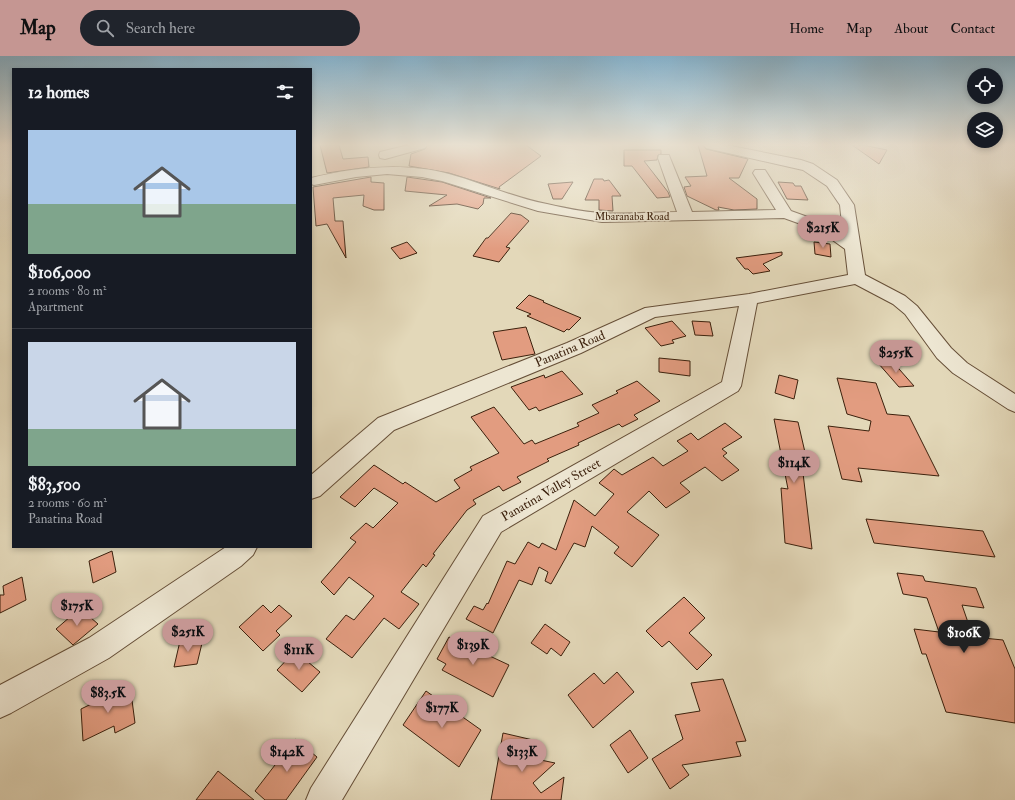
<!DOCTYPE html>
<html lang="en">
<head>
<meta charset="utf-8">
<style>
  :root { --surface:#171b24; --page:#20242c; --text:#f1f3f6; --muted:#9ea1a6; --line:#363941; --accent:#c59692 }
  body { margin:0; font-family:"IM FELL Double Pica",serif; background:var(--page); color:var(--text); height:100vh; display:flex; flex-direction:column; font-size:15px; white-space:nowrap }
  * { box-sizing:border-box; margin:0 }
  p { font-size:13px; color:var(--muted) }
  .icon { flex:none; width:22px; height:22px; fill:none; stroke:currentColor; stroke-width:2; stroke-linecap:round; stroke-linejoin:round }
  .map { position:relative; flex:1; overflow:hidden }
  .drawer { position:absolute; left:12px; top:12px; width:300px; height:480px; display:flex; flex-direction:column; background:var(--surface); border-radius:0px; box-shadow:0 2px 6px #0003 }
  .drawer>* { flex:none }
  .controls { position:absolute; left:967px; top:12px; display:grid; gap:8px }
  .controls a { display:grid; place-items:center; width:36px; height:36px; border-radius:50%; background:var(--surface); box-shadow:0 2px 6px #0003; font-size:20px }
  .price { position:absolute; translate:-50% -34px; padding:0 9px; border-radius:14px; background:var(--accent); color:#111; font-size:13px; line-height:26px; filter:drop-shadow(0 1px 2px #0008) }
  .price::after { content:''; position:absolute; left:50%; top:24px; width:12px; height:9px; margin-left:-6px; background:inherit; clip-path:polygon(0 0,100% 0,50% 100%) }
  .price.active { background:#222; color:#fff }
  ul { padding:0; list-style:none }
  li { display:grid; align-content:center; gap:8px; height:212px; padding:0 16px }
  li+li { border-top:1px solid var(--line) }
  li span { display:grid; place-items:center; height:124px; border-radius:0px; color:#555 }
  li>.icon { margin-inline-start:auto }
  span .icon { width:72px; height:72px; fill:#fffc; stroke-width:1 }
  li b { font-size:17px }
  h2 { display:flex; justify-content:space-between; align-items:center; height:48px; padding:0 16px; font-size:17px }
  header { display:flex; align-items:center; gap:24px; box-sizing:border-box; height:56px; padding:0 20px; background:var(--accent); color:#111 }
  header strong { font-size:19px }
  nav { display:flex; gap:22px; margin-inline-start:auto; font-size:14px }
  .search { width:280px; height:36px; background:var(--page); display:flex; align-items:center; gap:10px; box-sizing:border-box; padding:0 14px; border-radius:22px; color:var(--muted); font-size:15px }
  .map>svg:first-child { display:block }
  .building { fill:#e29c80; stroke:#3c210d }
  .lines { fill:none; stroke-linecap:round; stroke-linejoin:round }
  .minor-casing { stroke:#664f38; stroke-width:2 }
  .minor { fill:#ede6d2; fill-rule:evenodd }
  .labels { text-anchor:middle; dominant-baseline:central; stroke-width:3; stroke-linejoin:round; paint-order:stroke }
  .far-street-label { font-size:11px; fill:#3c210d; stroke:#ede6d2 }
  .street-label { font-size:13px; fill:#3c210d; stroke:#ede6d2 }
</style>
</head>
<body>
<header>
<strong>Map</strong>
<div class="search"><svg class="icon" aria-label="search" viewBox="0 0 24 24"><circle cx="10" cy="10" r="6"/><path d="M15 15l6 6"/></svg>Search here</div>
<nav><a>Home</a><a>Map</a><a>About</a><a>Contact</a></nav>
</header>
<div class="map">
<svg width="1015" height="744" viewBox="0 0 1015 744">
  <rect width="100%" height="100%" fill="#e3d8b9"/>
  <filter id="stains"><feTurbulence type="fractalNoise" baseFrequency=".005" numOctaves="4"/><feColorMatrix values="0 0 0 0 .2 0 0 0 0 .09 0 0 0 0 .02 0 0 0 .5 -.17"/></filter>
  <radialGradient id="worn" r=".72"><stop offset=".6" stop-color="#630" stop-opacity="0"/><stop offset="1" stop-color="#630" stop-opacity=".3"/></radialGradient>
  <path class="building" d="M 320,89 L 339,89 L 343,103 L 368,101 L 369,111 L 327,117 Z
    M 428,89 L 526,89 L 541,100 L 499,131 L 500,133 L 449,117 L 409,110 L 411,98 L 425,93 Z
    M 698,89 L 703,89 L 706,93 L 748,103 L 739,122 L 729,122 L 757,143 L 757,153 L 734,154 L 718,151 L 719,154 L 716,154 L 687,140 L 684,131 L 691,130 L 685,121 L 707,120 Z
    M 852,89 L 863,89 L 887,94 L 879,108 Z
    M 624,94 L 661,94 L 661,98 L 658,99 L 657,104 L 644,105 L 668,136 L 670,141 L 657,142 L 632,110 L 624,110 Z
    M 371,121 L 371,126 L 384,127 L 384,154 L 374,154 L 363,150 L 364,139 L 333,142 L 335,165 L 343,165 L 346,202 L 327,168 L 316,170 L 313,131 Z
    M 407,121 L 442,126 L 491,142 L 484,142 L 483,148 L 478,153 L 457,148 L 429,150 L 447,139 L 405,135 Z
    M 594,123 L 603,123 L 604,125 L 609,124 L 621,140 L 612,140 L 613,155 L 599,154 L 599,144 L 585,144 Z
    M 573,126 L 562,143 L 553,143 L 548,128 Z
    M 778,126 L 793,127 L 795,130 L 801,130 L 808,144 L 787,143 Z
    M 511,157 L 521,159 L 529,165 L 506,191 L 510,192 L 499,206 L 473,200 L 486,182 L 488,182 Z
    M 407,186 L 417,197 L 400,203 L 391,192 Z
    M 814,186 L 830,188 L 831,201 L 815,198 Z
    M 782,196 L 782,199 L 763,208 L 770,215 L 753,218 L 748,213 L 745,213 L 736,202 Z
    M 529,239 L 544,245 L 543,246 L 581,262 L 569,274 L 567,273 L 564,276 L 527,260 L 531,258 L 516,252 Z
    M 672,265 L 686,280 L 672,284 L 674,287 L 661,290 L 645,272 Z
    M 692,265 L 710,266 L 713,280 L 695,279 Z
    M 526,271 L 535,298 L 502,304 L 493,276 Z
    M 659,302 L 690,305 L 690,320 L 659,316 Z
    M 892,305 L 914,330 L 899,331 L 878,307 Z
    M 562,315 L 583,338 L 539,355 L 536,351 L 529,354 L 511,331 L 544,319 L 545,322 Z
    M 779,319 L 798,324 L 794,343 L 775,337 Z
    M 837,322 L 876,327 L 887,358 L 909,360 L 939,420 L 858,412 L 862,426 L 842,423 L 828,370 L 869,375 L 871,365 L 847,358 Z
    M 637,325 L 660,345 L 634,359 L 638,363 L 622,371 L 619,368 L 578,387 L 579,389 L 547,403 L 549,405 L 517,421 L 521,426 L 503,435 L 499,430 L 473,444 L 476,448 L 467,454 L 433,498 L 435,499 L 426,511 L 423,508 L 401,536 L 419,548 L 399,573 L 384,562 L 352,602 L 326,583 L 346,559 L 354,564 L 374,540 L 349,521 L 334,539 L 321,526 L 356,486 L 350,482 L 366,467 L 373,472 L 398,447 L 374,432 L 355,451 L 340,441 L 374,409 L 403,428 L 405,426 L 436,446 L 460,432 L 454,424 L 472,414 L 470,411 L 499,397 L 471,361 L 494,351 L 524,388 L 532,384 L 535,388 L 579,370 L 577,367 L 599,357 L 592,349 L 618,337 L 616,335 Z
    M 774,363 L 798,366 L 810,418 L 803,417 L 812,493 L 785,487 L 781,432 L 788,433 Z
    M 725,367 L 742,381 L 722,393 L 727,397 L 723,400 L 739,414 L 722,425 L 705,411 L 680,427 L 690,436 L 666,452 L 649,435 L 627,456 L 659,479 L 632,511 L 614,497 L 619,491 L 592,470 L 585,491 L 574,487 L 551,528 L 545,525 L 548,516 L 539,511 L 532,529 L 519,524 L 493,577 L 466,563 L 474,550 L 483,554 L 487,547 L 488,548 L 507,505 L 515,508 L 528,486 L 539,492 L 542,487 L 556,494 L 574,444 L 595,460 L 614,438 L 599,427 L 614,413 L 622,419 L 653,401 L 663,410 L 688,395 L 677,385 L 691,377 L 698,384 Z
    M 866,463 L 983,475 L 995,501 L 874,487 Z
    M 112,495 L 116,516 L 93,527 L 89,505 Z
    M 897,517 L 923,520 L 925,525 L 976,532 L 984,552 L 962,549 L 973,581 L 1003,584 L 1015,613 L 1015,667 L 946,656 L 926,598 L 922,598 L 914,573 L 939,576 L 927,542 L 903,538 Z
    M 22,521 L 26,544 L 0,557 L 0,539 L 4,539 L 3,530 Z
    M 684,541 L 705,562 L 689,577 L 712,599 L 697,614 L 669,585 L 662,591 L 646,575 Z
    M 263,549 L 271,557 L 279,549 L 292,560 L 276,575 L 280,579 L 263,595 L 239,571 Z
    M 78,554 L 82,554 L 98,568 L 73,589 L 56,573 Z
    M 545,568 L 570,586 L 561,600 L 551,592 L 547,598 L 531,587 Z
    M 449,581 L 509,609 L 493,641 L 442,614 L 446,608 L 437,603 Z
    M 203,583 L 197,608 L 174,611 L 180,585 Z
    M 295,595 L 320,616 L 302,636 L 277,614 Z
    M 617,616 L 634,636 L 593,672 L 568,639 L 594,617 L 604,628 Z
    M 723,623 L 746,685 L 736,686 L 741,700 L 682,709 L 689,719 L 670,733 L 652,703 L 683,683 L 675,659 L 700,655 L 691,627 Z
    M 130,629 L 135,667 L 115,677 L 114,670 L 83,685 L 81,653 Z
    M 426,635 L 481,674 L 459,711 L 403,669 Z
    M 630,674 L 648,702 L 628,717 L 610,689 Z
    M 503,677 L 533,684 L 531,702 L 555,707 L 533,727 L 541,737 L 564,721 L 561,744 L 491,744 Z
    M 295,683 L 317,701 L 286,744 L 265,744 L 255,735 Z
    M 218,715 L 254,744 L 196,744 Z"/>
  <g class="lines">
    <g class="minor-casing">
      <path id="minor" d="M 409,89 L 427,89 L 425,92 L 385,103 L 380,102 L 379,99 L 380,96 Z
        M 704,89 L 726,89 L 801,104 L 813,108 L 837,124 L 854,149 L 865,219 L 905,240 L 917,250 L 951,292 L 967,307 L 1015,338 L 1015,356 L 1008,353 L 953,317 L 937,302 L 905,258 L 893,248 L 855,228 L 757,247 L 741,330 L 738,335 L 501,476 L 342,744 L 306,744 L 311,732 L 483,460 L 722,326 L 739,250 L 655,261 L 581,297 L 394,374 L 320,440 L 311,443 L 311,419 L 378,362 L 567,287 L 645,252 L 749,238 L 848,219 L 845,193 L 820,175 L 784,162 L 602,166 L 538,155 L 442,125 L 422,121 L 387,118 L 356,121 L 314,129 L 311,128 L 311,122 C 356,111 404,106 449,118 C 482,127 514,142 547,148 C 565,152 583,156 601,157 C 626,159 652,156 677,156 L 658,102 L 659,99 L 669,99 L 670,102 L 692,156 L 776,154 L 753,117 L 755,114 L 765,114 L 791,155 L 830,169 L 843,178 L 840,149 L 827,130 L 803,114 L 706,92 Z
        M 226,491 L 257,491 L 253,499 L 241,510 L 109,602 L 11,657 L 0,662 L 0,629 L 89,582 Z"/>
    </g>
    <use href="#minor" class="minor"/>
  </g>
  <linearGradient id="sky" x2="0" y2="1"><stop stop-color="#87b6d2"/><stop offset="0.46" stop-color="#f2ede0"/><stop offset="1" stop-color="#f2ede0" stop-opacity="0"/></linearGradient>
  <rect width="1015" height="193" fill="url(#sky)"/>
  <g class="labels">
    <g class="far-street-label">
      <text x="632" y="160">Mbaranaba Road</text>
    </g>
    <g class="street-label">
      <text transform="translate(570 293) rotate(-23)">Panatina Road</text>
      <text transform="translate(551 434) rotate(-30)">Panatina Valley Street</text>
    </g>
  </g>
  <rect width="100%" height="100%" filter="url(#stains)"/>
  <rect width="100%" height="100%" fill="url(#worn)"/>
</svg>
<div class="controls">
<a><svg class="icon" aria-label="locate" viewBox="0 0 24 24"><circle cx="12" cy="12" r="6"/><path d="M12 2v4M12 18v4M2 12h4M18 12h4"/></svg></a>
<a><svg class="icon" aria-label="layers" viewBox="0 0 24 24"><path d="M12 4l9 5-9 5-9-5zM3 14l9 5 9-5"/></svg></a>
</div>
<b class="price" style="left:823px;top:193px">$215K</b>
<b class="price" style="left:896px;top:318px">$255K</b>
<b class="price" style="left:794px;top:428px">$114K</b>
<b class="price" style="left:77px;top:571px">$175K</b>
<b class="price" style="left:188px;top:597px">$251K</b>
<b class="price active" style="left:964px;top:598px">$106K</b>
<b class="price" style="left:473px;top:610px">$139K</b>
<b class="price" style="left:299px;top:615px">$111K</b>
<b class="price" style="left:108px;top:658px">$83.5K</b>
<b class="price" style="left:442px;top:673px">$177K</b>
<b class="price" style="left:287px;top:717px">$142K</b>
<b class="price" style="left:522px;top:717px">$133K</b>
<section class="drawer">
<h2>12 homes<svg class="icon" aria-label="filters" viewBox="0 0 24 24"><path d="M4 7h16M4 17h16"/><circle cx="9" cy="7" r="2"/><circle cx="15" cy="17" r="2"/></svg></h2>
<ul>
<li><span style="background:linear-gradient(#a9c7e8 60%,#7fa58c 0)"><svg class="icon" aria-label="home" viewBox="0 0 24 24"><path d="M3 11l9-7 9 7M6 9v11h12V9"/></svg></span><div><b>$106,000</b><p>2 rooms · 80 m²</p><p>Apartment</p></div></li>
<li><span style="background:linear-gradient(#c9d6e8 70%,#7fa58c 0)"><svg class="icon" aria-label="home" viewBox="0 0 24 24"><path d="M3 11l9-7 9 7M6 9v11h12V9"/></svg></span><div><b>$83,500</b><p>2 rooms · 60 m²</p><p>Panatina Road</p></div></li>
</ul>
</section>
</div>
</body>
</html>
